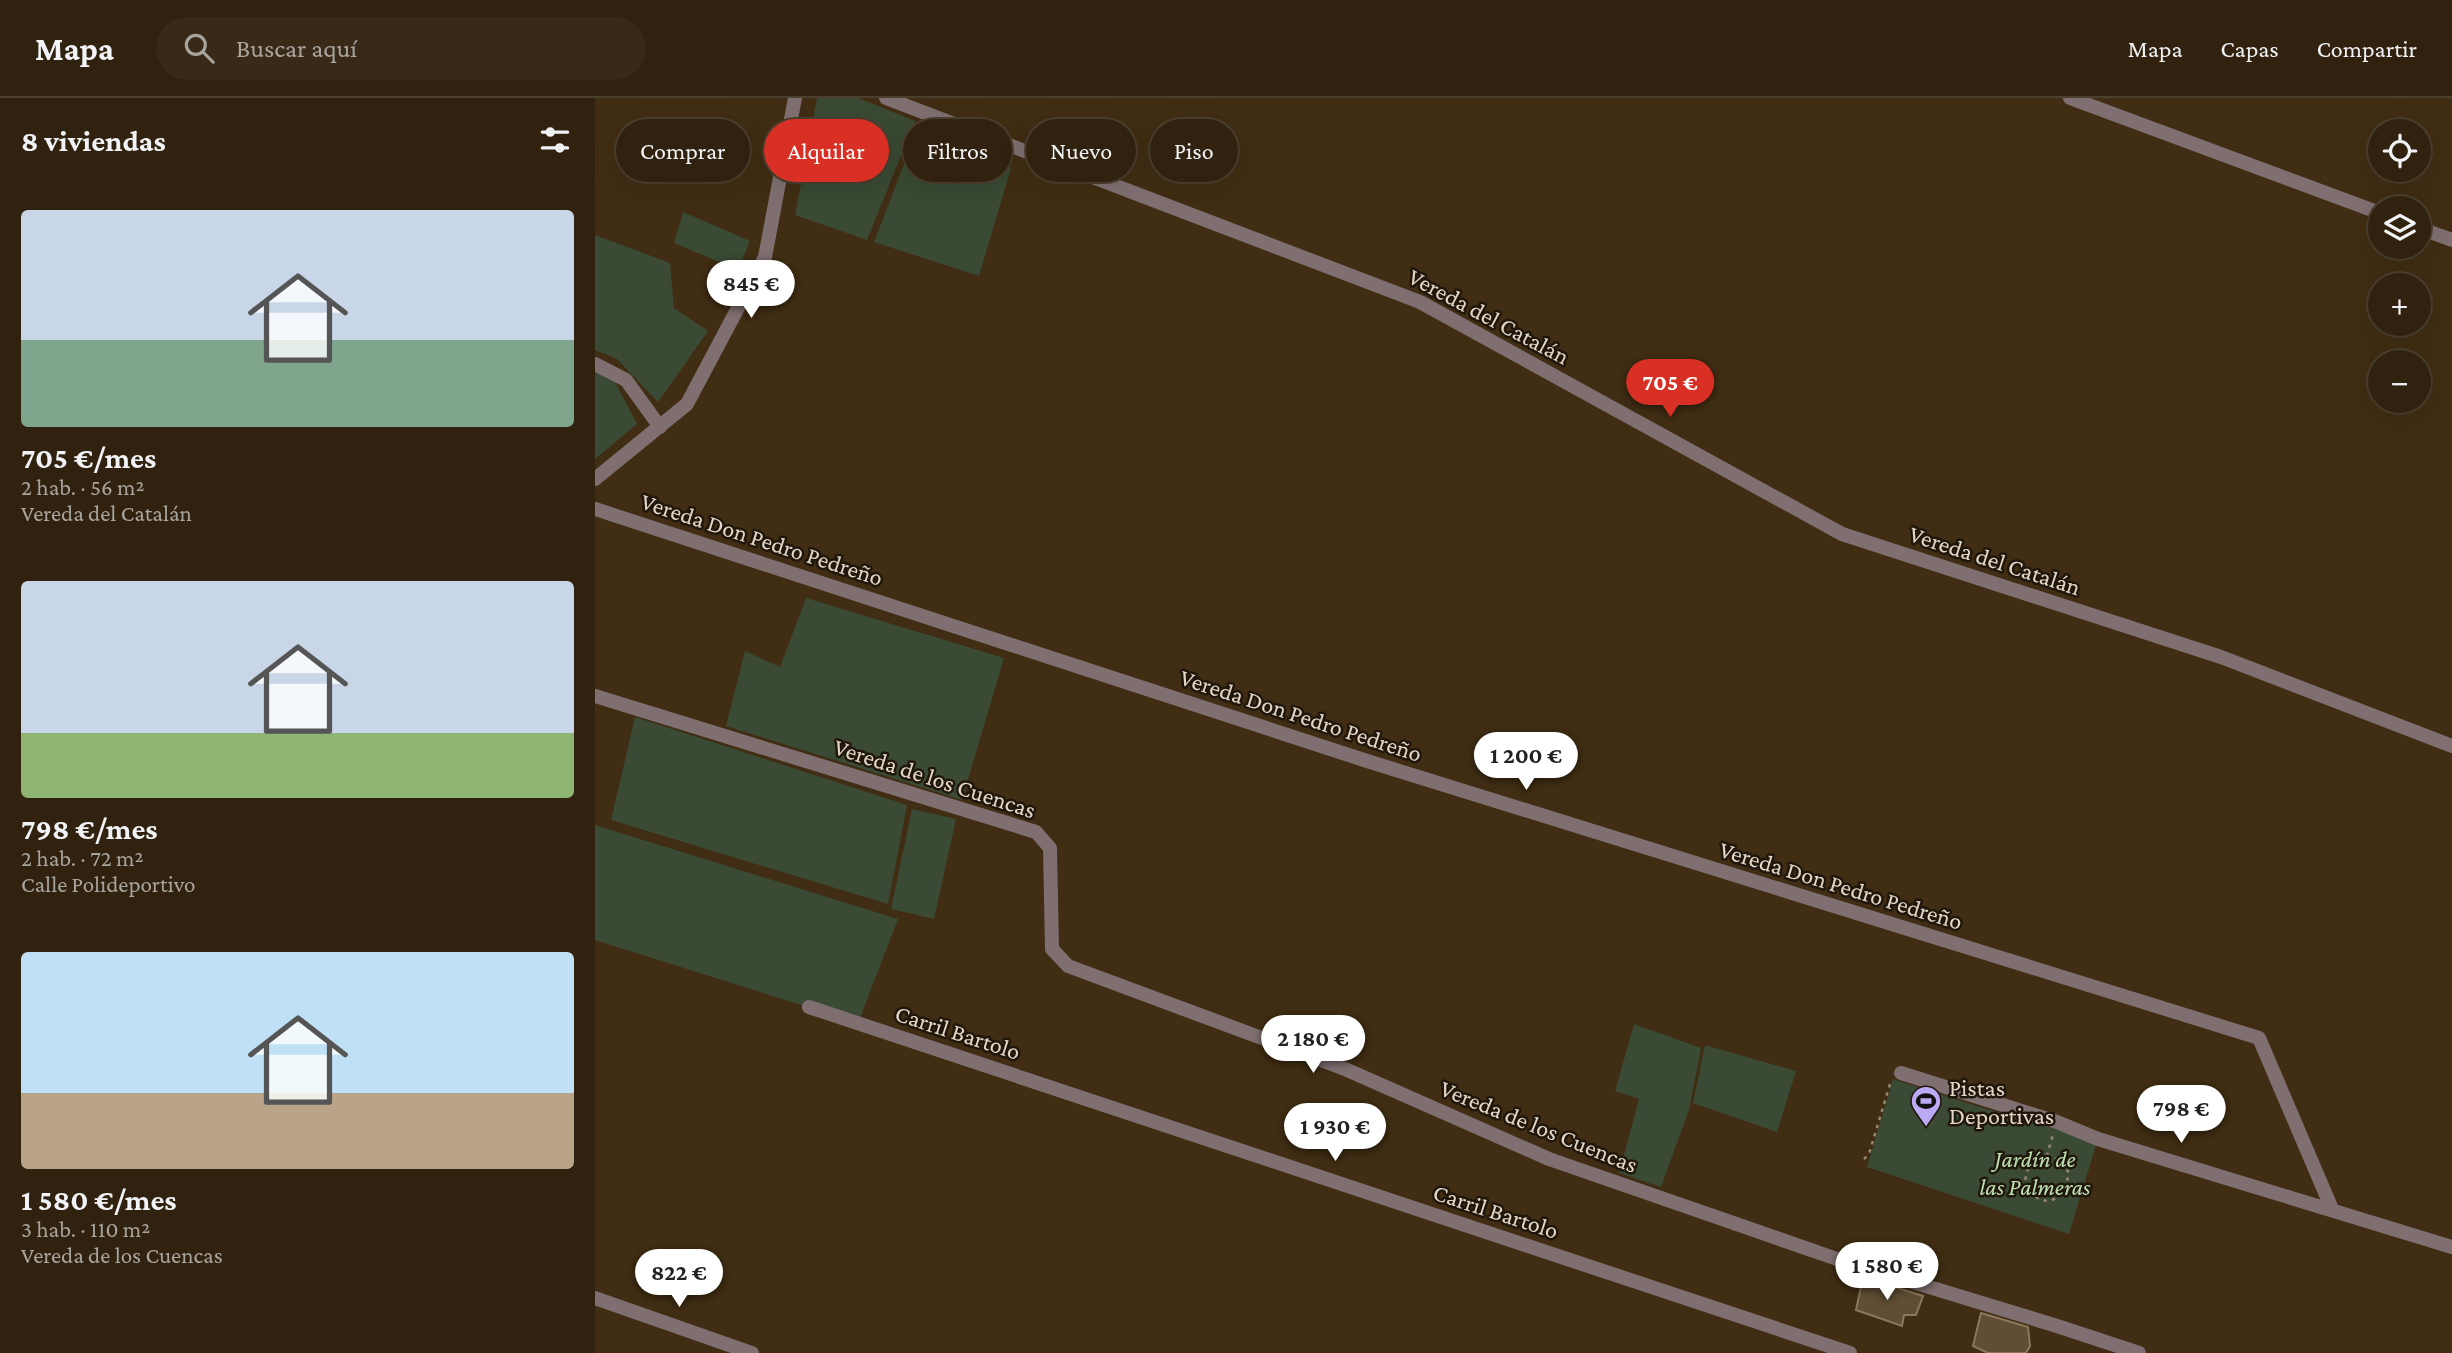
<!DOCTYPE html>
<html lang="es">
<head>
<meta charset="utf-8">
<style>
  :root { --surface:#30220e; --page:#382a17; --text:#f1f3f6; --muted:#a8a49e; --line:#4b3f2e; --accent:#d93025 }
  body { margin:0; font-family:"Crimson Pro",serif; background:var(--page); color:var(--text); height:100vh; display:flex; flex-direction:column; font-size:26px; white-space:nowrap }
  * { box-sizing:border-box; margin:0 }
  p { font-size:23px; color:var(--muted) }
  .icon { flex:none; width:38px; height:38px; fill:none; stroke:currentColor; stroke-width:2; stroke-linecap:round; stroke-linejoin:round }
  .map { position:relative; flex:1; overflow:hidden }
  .side { display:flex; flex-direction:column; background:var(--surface); width:595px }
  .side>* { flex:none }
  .guide { position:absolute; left:21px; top:21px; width:665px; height:63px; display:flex; gap:14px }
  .buttons { position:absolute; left:1773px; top:21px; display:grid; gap:14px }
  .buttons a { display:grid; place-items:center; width:63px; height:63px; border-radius:50%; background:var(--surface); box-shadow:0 7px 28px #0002,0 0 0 2px var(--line); font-size:35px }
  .price { position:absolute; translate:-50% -60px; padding:0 16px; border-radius:24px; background:#fff; color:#222; font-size:23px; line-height:46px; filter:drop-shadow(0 2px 4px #0008) }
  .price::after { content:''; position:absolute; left:50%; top:42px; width:21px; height:16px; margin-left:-10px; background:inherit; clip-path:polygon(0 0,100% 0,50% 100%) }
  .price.active { background:var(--accent); color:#fff }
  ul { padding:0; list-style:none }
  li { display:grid; align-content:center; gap:14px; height:371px; padding:0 21px }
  li span { display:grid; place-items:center; height:217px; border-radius:7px; color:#555 }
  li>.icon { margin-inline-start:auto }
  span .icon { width:126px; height:126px; fill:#fffc; stroke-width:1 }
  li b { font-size:30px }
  h2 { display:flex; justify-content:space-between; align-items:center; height:84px; padding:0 21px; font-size:30px }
  .pill { padding:0 24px; border-radius:32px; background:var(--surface); box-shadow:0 7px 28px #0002,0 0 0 2px var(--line); font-size:24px; line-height:63px }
  .pill.active { background:var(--accent); color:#fff }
  header { display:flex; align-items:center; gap:42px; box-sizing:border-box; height:98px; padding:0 35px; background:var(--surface); border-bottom:2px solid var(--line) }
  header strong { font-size:33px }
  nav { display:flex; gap:38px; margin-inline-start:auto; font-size:24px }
  .search { width:490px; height:63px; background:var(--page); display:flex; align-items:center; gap:18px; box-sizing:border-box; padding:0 24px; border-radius:38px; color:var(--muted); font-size:26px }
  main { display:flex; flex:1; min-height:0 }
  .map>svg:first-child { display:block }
  .green { fill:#3a4a34 }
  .building { fill:#5f4e35; stroke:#8b775a; stroke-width:2 }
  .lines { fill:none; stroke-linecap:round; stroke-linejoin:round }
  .path { stroke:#968672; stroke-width:2.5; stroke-dasharray:3.5 5; stroke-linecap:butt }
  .street { stroke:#7f6f70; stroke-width:14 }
  .labels { text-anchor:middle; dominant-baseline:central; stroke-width:5; stroke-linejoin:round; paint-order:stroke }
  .street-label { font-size:24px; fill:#e3d6c7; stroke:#20170c }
  .poi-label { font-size:24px; fill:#e3d6c7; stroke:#20170c; text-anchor:start }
  .park-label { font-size:24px; font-style:italic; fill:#bce0b0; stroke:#20170c }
</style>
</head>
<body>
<header>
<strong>Mapa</strong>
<div class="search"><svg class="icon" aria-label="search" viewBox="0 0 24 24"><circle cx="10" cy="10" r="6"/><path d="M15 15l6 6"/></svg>Buscar aquí</div>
<nav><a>Mapa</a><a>Capas</a><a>Compartir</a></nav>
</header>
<main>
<section class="side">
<h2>8 viviendas<svg class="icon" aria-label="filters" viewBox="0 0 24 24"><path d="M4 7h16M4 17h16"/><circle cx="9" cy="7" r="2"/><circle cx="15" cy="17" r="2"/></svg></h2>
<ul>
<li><span style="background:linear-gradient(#c9d6e8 60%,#7fa58c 0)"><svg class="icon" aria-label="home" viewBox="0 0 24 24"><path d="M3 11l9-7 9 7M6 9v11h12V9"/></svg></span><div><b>705 €/mes</b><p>2 hab. · 56 m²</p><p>Vereda del Catalán</p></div></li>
<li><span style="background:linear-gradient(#c9d6e8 70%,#8fb573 0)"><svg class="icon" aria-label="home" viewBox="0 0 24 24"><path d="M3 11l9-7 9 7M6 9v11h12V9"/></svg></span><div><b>798 €/mes</b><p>2 hab. · 72 m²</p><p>Calle Polideportivo</p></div></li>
<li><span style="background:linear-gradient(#bfe0f5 65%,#b9a48a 0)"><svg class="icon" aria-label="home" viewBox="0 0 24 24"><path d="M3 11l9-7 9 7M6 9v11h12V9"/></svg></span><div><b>1 580 €/mes</b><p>3 hab. · 110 m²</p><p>Vereda de los Cuencas</p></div></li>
</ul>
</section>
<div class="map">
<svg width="1857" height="1255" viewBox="0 0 1857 1255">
  <rect width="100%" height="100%" fill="#402d13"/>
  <path class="green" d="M 222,0 L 263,0 L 320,23 L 272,142 L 200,117 Z
    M 321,35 L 416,70 L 384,178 L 279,144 Z
    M 88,114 L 155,143 L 143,172 L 79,145 Z
    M 0,137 L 75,165 L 79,210 L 113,233 L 63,304 L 22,261 L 0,252 Z
    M 0,274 L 19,282 L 42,326 L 0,361 Z
    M 211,500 L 409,560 L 367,702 L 131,628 L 150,553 L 185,569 Z
    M 40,619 L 312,707 L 293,806 L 16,722 Z
    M 317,711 L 361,721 L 339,821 L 296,811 Z
    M 0,727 L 303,821 L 263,925 L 0,842 Z
    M 1039,926 L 1106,950 L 1094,1012 L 1066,1089 L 1024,1075 L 1044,1001 L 1020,993 Z
    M 1110,947 L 1201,973 L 1182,1034 L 1098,1005 Z
    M 1298,981 L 1385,1009 L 1503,1041 L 1474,1136 L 1272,1069 Z"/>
  <path class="building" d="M 1268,1179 L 1328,1198 L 1321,1217 L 1309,1217 L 1307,1228 L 1261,1212 Z
    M 1386,1215 L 1433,1229 L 1435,1248 L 1431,1255 L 1393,1255 L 1378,1248 Z"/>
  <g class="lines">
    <path class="path" d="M 1452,1057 L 1466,1063 L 1474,1075 C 1468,1103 1452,1113 1430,1090 C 1430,1071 1435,1064 1452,1057 L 1458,1037
      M 1269,1061 L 1274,1056 L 1295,986"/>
    <path class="street" d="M 291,0 L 825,204 L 1247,436 L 1626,559 L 1857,648
      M 1475,0 L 1785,115
      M 1824,130 L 1857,142
      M 0,266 L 31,282 L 65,329
      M 0,381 L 92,306 L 170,159 L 200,0
      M 0,411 L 769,662 L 1664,940 L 1737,1111
      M 0,598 L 441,734 L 455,750 L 457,851 L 473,868 L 750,971 L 954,1061 L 1242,1161 L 1459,1227 L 1544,1255
      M 214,909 L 1255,1255
      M 1306,975 L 1462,1024 L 1503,1041 L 1857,1149
      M 0,1200 L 157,1255"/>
  </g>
  <defs>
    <g id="stadium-pin" transform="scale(1.575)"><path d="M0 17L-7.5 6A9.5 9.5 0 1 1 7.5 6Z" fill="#bca9f5" stroke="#20170c"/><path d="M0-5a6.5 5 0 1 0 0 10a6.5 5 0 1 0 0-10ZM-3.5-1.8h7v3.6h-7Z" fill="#111"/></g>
  </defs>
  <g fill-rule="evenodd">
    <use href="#stadium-pin" x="1331" y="1003"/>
  </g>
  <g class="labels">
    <g class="street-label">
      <text transform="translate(894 218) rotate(28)">Vereda del Catalán</text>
      <text transform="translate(167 441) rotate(18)">Vereda Don Pedro Pedreño</text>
      <text transform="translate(1400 462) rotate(18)">Vereda del Catalán</text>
      <text transform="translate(706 617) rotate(18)">Vereda Don Pedro Pedreño</text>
      <text transform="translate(340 680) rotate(18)">Vereda de los Cuencas</text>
      <text transform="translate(1246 787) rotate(17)">Vereda Don Pedro Pedreño</text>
      <text transform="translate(363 934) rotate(18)">Carril Bartolo</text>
      <text transform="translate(944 1028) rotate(22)">Vereda de los Cuencas</text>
      <text transform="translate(901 1113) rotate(18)">Carril Bartolo</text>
    </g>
    <g class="poi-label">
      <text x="1354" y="989">Pistas<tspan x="1354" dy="28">Deportivas</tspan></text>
    </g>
    <g class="park-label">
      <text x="1440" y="1060">Jardín de<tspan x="1440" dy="28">las Palmeras</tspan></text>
    </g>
  </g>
</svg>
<div class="buttons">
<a><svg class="icon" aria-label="locate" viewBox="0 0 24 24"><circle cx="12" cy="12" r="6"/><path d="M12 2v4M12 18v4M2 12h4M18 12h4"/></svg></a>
<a><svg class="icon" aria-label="layers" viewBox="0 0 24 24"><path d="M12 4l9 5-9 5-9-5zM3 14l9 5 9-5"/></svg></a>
<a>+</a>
<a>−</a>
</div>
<b class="price" style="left:156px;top:222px">845 €</b>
<b class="price active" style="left:1075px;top:321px">705 €</b>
<b class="price" style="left:931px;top:694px">1 200 €</b>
<b class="price" style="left:718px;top:977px">2 180 €</b>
<b class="price" style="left:1586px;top:1047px">798 €</b>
<b class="price" style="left:740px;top:1065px">1 930 €</b>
<b class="price" style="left:1292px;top:1204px">1 580 €</b>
<b class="price" style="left:84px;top:1211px">822 €</b>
<div class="guide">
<a class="pill">Comprar</a>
<a class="pill active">Alquilar</a>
<a class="pill">Filtros</a>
<a class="pill">Nuevo</a>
<a class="pill">Piso</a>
</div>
</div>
</main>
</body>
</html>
